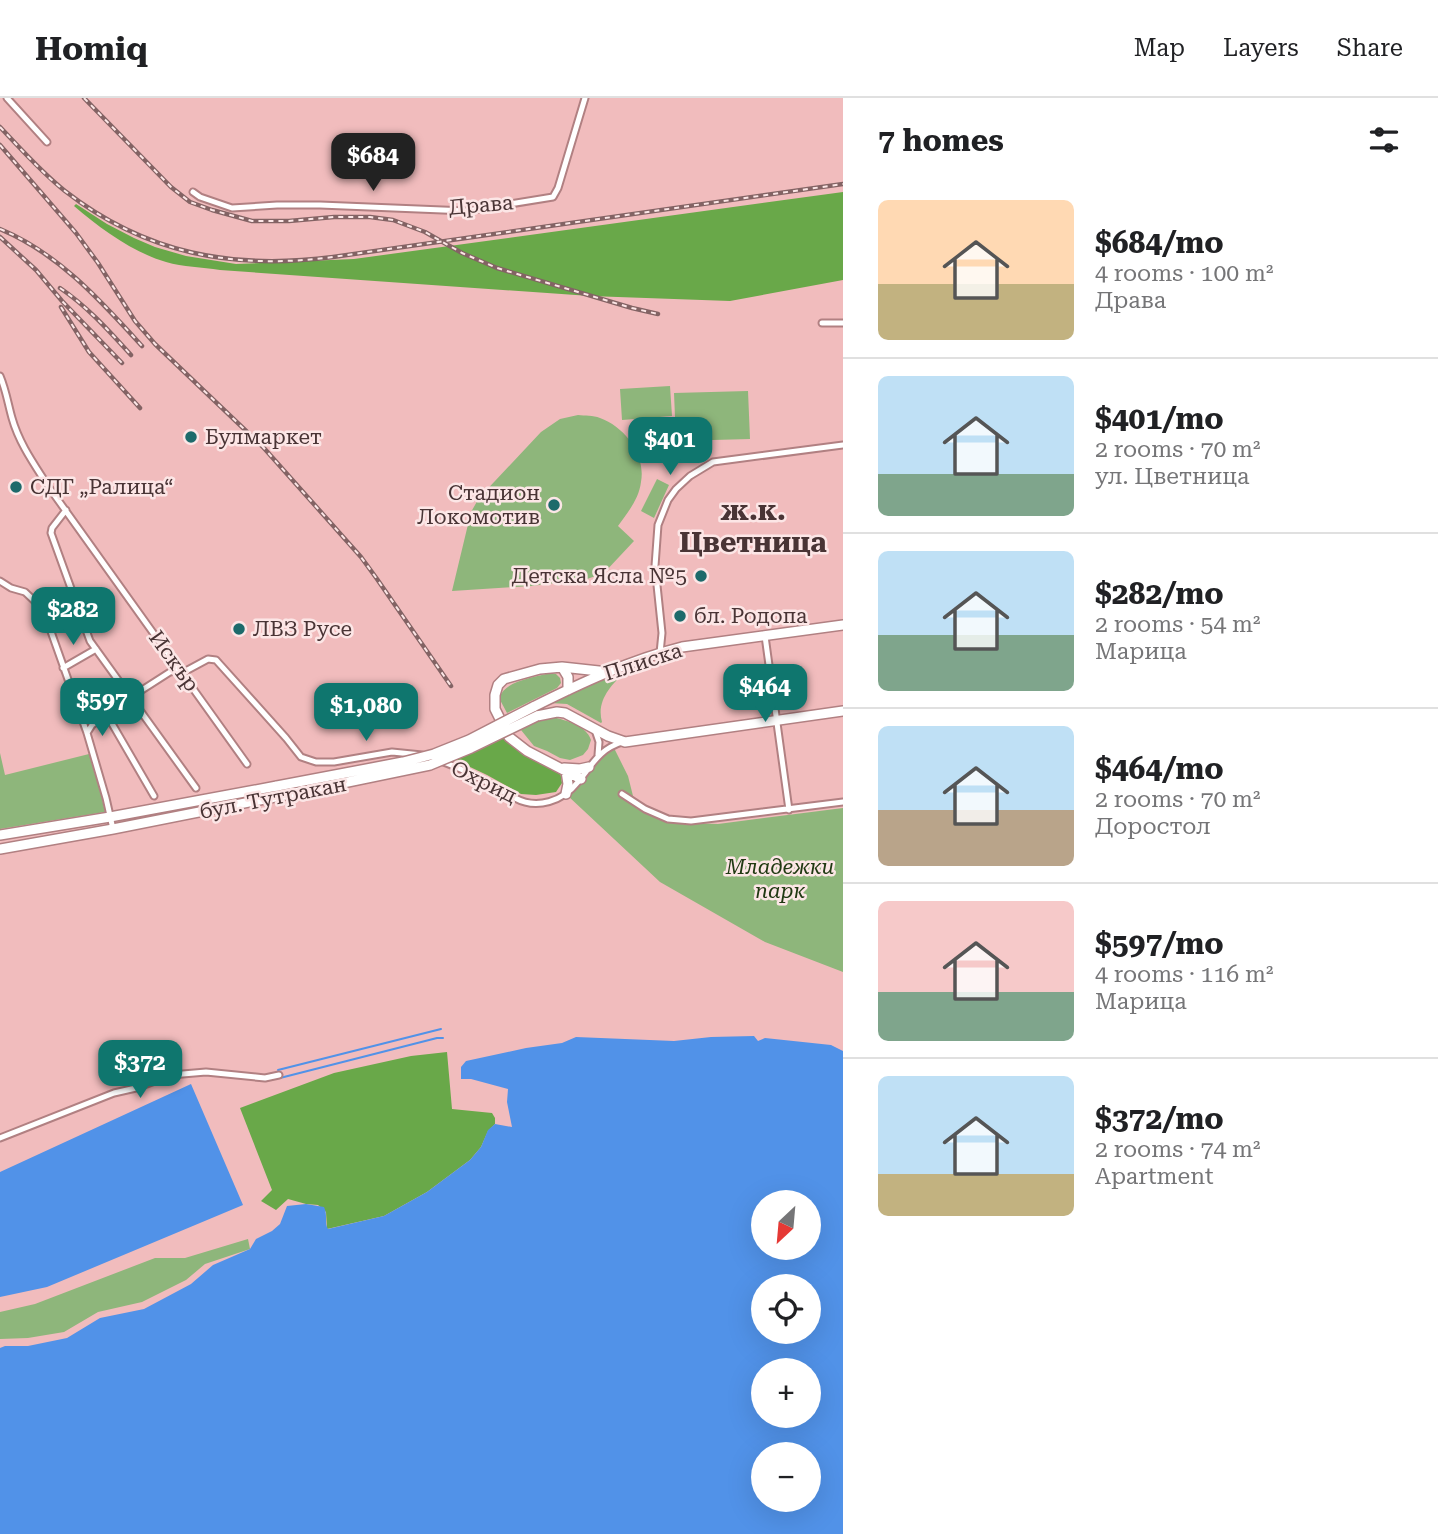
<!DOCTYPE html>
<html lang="en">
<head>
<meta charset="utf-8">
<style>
  :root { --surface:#fff; --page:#f2f2f2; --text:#202124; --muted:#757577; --line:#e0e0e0; --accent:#0f766e }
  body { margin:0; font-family:"Roboto Serif",serif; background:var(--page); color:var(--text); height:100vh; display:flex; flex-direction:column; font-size:26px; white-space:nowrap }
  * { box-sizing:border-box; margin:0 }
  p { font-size:23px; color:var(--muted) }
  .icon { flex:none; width:38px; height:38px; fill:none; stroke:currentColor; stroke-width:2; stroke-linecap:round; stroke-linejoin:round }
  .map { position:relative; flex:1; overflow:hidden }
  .side { display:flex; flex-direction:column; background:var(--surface); width:595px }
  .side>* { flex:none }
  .needle { width:46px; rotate:206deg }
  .fabs { position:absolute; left:751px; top:1092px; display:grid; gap:14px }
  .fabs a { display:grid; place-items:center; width:70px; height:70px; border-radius:50%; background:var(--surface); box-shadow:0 7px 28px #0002; font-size:35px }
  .price { position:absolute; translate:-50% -60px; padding:0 16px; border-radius:14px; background:var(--accent); color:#fff; font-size:23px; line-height:46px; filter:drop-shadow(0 2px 4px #0008) }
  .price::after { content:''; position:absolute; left:50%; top:42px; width:21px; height:16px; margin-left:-10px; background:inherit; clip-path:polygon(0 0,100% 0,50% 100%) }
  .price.current { background:#222; color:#fff }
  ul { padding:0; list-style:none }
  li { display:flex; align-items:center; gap:21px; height:175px; padding:0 35px }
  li+li { border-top:2px solid var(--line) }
  li span { display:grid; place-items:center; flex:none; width:196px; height:140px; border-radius:10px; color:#555 }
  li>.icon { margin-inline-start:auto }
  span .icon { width:84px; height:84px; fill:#fffc; stroke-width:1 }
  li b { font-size:30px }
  h2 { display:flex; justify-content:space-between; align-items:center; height:84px; padding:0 35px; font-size:30px }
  header { display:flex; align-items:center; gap:42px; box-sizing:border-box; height:98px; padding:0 35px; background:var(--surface); border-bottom:2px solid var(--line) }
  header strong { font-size:33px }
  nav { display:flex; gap:38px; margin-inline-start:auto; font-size:24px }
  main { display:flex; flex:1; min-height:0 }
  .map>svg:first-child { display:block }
  .green { fill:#8eb67b }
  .forest { fill:#69a849 }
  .water { fill:#5192e8; fill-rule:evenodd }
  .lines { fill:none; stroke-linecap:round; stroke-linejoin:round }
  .stream { stroke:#5192e8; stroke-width:2 }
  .minor-casing { stroke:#b18082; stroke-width:9 }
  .primary-casing { stroke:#b18082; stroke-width:12 }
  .minor { stroke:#fff; stroke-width:5 }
  .primary { stroke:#fff; stroke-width:9 }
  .rail-casing { stroke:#836364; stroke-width:4.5 }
  .rail { stroke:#fce6e6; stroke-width:2; stroke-dasharray:5; stroke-linecap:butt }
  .primary-bridge-casing { stroke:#b18082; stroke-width:12; stroke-linecap:butt }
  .primary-bridge { stroke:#fff; stroke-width:9 }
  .poi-dot { fill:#1d6a6b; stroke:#fce6e6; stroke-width:2.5 }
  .labels { text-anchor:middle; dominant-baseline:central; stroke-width:5; stroke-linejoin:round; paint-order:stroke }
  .street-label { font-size:21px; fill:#493435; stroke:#fce6e6 }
  .poi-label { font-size:21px; fill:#493435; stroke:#fce6e6; text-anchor:start }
  .park-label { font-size:21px; font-style:italic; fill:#203912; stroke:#fce6e6 }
  .district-label { font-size:28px; font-weight:bold; fill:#493435; stroke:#fce6e6 }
</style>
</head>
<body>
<header>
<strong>Homiq</strong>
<nav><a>Map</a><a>Layers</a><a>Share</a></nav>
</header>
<main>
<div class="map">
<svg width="843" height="1436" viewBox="0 0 843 1436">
  <rect width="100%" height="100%" fill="#f1bcbd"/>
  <path class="green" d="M 670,288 L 672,318 L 622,322 L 620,291 Z
    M 748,293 L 750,341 L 676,343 L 674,295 Z
    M 578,317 C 585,318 593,317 600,320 C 625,329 646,357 641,384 C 639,401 628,414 618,428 L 634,443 L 604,475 L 587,481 L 531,488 L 452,493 L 471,414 L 479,400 L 541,334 L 560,321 Z
    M 657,381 L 669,387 L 654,420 L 641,413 Z
    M 620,573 L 625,574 C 611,587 596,603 602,624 L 601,625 L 567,606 L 550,605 C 574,594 595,581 620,573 Z
    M 550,575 L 556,576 L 560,580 L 561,585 L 557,590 L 507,615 L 499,600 C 506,582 533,580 550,575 Z
    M 553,619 C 567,623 586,627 591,642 L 588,651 L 583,657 L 570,662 L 560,660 L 547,653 L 534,648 L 521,632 L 540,622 Z
    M 613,648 L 628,678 L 636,710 L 667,724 L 718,726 L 843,710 L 843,874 L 765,844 L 660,784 L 568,698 Z
    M 0,655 L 5,677 L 89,656 L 101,696 L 105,714 L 0,731 Z
    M 248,1141 L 250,1151 L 205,1166 L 186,1182 L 142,1204 L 98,1214 L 64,1234 L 28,1240 L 0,1241 L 0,1214 L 35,1206 L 155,1160 L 185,1160 Z"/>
  <path class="forest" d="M 843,94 L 843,182 L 730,203 L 590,198 L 220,172 C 202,169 183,169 166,164 C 132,154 101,131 74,108 L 76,106 L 107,126 L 134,140 L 155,149 L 186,158 L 236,166 L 354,161 Z
    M 504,638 C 519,657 536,665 560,673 L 562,685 L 556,694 L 536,697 L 521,696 L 487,677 L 451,660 Z
    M 447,954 L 452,1011 L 492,1015 L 495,1020 L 495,1026 L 488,1033 L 481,1049 L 470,1062 L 427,1094 L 384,1118 L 327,1131 L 326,1114 L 318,1107 L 306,1106 L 288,1101 L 276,1112 L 261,1103 L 272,1092 L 240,1010 L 334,975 L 411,958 Z"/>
  <path class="water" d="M 754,938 L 758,943 L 765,940 L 831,947 L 843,953 L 843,1436 L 0,1436 L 0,1250 L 5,1248 L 28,1248 L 67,1240 L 100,1220 L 144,1211 L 191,1186 L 213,1167 L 250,1151 L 256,1141 L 272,1133 L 280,1126 L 287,1108 L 306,1106 L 324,1109 C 328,1117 324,1125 328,1131 L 384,1118 L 427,1094 L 470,1062 L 481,1049 L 488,1032 L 495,1026 L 512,1029 L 507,1004 L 508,991 L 471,981 L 461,981 L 461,969 L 466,963 L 526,950 L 562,945 L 576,939 L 674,943 L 711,939 ZM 808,1104 L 808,1150 L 763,1150 L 763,1104 ZM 808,1188 L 808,1234 L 763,1234 L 763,1188 ZM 763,1272 L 808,1272 L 808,1318 L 763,1318 ZM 763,1356 L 808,1356 L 808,1402 L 763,1402 Z
    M 191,986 L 243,1107 L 47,1189 L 0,1199 L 0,1074 Z"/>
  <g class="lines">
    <path class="stream" d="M 278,972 L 441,931
      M 280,980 L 437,940 L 443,940"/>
    <g class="minor-casing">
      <path id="minor" d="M 7,0 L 47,44
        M 193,94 L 200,99 L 232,110 L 277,107 L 320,107 L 467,113 L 553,99 L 558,90 L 585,0
        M 822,225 L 843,225
        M 0,278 C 6,292 8,306 12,320 C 19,345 34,366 48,388 L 247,666
        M 66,412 L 52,430 L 51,435 L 90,543 L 196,690
        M 0,483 L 11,490 L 25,494 L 43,511 L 87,635 L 106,700 L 113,731
        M 765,538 L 789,712
        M 660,555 L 662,535 L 655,468 L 658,427 L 668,402 L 676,391 L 690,378 L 713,364 L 843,347
        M 63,570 L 96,551
        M 107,617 L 154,698
        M 595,632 L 599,644 L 598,657
        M 87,635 L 92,627 L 131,599 L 170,574 L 175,573 L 182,575 L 208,561 L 216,562 L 286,640 L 301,659 L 316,664 L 334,664 L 392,654 L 422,657
        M 441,663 C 457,669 472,676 487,684 C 496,689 505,695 515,700 C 537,712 563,703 578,684 C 593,666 598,652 622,644
        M 622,696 L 645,711 L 668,721 L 691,723 L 843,704
        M 0,1040 L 114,995 L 136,990 L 171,977 L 206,974 L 265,980 L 279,977"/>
    </g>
    <g class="primary-casing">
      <path id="primary" d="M 562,569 L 568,579 L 568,592
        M 533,609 C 581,585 630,562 682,549 L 843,527
        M 537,618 L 557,614 L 565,615 L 608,638 L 625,644 L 843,613
        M 564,670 L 580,671 L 589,669
        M 581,681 L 527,653 L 509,639 L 495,611 L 495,597 L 498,587 L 504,581 L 540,571 L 562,569 L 608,574
        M 566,696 L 568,686 L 566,673
        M 0,737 L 110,719 L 277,688
        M 0,751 L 113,731 L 280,698"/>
    </g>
    <use href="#minor" class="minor"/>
    <use href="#primary" class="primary"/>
    <g class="rail-casing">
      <path id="rail" d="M 84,0 L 171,89 L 190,104 L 212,112 L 252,123 L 289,123 L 334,119 L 370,119 L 393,122 L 425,134 L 462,155 L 497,170 L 632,210 L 658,216
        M 0,29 C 21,51 41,74 65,93 C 146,156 233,172 333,159 L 843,86
        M 0,47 L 76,135 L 98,165 L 135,223 L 155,246 L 263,349 L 361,459 L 377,481 L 451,588
        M 0,131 C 58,155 100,202 142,248
        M 0,139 L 36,172 L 62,203 L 122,265
        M 60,190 C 88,209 109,233 131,257
        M 61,209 L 89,254 L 140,310"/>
    </g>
    <use href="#rail" class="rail"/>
    <g class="primary-bridge-casing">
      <path id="primary-bridge" d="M 277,688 L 403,664 L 434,656 L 469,642 L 533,609
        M 280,698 L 430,667 L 471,650 L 537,618"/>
    </g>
    <use href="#primary-bridge" class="primary-bridge"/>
  </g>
  <g class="poi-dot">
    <circle cx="191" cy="339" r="7"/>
    <circle cx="16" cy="389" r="7"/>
    <circle cx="554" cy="407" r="7"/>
    <circle cx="701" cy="478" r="7"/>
    <circle cx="680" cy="518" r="7"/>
    <circle cx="239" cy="531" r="7"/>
  </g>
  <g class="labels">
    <g class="street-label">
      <text transform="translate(481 107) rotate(-5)">Драва</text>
      <text transform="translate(174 563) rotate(54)">Искър</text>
      <text transform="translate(643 564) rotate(-18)">Плиска</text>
      <text transform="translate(484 684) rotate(26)">Охрид</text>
      <text transform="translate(273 700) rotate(-11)">бул. Тутракан</text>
    </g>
    <g class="poi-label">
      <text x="205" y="339">Булмаркет</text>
      <text x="30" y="389">СДГ „Ралица“</text>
      <text x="540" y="395" text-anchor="end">Стадион<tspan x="540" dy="24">Локомотив</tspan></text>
      <text x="687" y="478" text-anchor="end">Детска Ясла №5</text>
      <text x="694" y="518">бл. Родопа</text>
      <text x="253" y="531">ЛВЗ Русе</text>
    </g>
    <g class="park-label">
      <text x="780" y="769">Младежки<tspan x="780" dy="24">парк</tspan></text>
    </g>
    <g class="district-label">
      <text x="753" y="412">ж.к.<tspan x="753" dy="32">Цветница</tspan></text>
    </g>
  </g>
</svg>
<div class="fabs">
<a><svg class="needle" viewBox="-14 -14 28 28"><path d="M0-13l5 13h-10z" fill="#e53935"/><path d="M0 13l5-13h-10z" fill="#757577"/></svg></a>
<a><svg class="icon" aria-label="locate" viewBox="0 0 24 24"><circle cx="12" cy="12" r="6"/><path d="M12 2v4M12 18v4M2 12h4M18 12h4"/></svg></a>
<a>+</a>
<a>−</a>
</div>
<b class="price current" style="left:373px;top:95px">$684</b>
<b class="price" style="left:670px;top:379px">$401</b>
<b class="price" style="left:73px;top:549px">$282</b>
<b class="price" style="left:765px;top:626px">$464</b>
<b class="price" style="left:102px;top:640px">$597</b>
<b class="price" style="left:366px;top:645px">$1,080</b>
<b class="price" style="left:140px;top:1002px">$372</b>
</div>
<section class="side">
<h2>7 homes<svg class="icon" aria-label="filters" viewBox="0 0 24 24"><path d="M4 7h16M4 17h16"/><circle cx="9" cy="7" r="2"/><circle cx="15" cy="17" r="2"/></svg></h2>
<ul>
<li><span style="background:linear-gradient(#ffd9b3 60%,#c2b280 0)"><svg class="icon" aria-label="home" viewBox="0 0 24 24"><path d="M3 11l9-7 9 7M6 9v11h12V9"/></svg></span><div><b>$684/mo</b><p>4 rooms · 100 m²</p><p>Драва</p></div></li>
<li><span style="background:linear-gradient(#bfe0f5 70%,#7fa58c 0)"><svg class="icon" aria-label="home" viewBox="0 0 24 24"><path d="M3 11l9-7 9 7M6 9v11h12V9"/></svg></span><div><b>$401/mo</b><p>2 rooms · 70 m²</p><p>ул. Цветница</p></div></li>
<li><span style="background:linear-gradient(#bfe0f5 60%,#7fa58c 0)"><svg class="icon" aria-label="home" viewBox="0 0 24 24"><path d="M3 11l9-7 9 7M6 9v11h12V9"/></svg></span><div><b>$282/mo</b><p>2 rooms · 54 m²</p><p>Марица</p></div></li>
<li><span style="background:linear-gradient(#bfe0f5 60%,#b9a48a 0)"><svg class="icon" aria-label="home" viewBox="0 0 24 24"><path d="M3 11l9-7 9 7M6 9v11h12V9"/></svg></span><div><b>$464/mo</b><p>2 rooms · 70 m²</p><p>Доростол</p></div></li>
<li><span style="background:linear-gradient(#f6c9c9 65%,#7fa58c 0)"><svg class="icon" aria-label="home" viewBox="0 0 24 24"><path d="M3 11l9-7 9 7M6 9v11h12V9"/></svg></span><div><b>$597/mo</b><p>4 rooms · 116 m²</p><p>Марица</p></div></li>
<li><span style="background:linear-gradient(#bfe0f5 70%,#c2b280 0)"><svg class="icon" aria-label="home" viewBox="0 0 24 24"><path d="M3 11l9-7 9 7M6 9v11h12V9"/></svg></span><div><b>$372/mo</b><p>2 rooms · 74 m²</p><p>Apartment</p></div></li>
</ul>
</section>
</main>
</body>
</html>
